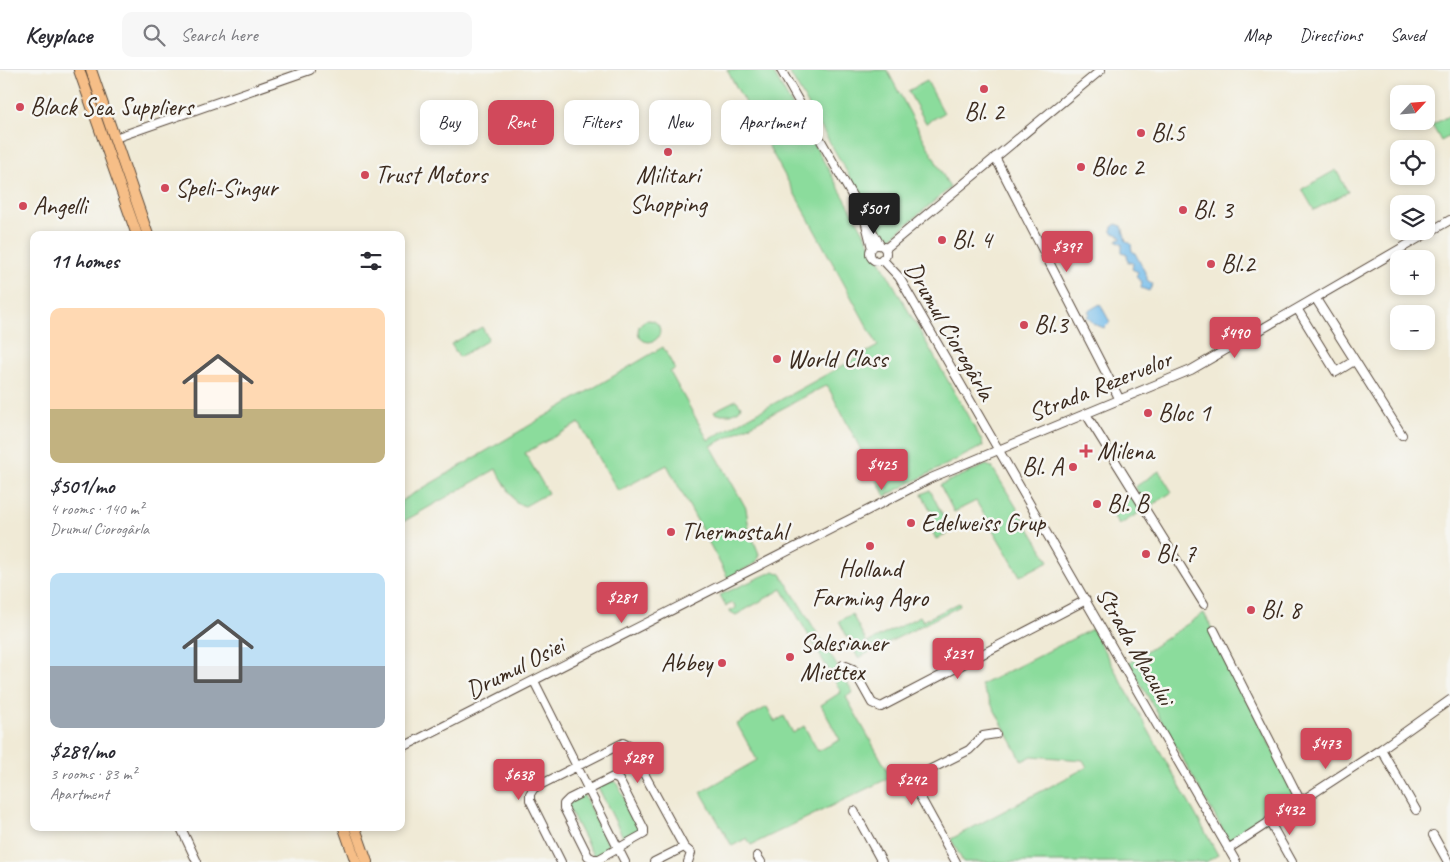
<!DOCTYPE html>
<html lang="en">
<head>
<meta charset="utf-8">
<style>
  :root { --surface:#fff; --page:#f7f7f7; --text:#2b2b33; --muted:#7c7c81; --line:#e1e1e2; --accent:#d1495b }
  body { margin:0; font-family:Caveat,sans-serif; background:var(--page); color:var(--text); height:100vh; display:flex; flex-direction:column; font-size:19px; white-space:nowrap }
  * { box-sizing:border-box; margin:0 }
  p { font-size:16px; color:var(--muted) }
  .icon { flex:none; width:28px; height:28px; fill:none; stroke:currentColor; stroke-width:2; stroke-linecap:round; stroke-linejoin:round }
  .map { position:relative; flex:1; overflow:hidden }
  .side { position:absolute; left:30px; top:161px; width:375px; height:600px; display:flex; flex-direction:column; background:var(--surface); border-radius:10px; box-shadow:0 2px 8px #0003 }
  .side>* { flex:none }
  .banner { position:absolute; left:420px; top:30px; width:475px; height:45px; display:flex; gap:10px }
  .needle { width:32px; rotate:64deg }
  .tools { position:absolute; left:1390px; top:15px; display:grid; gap:10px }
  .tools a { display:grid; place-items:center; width:45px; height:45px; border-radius:10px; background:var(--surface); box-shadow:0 2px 8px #0003; font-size:25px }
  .price { position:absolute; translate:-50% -42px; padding:0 11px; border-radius:5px; background:var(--accent); color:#fff; font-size:16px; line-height:32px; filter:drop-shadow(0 1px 2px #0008) }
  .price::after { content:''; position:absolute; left:50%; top:30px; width:15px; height:11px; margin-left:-8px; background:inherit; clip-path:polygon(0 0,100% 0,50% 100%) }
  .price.current { background:#222; color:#fff }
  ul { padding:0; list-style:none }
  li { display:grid; align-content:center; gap:10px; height:265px; padding:0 20px }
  li span { display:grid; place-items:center; height:155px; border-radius:10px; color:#555 }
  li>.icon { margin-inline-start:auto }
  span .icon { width:90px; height:90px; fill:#fffc; stroke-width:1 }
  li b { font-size:21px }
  h2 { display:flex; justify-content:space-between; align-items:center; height:60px; padding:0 20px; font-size:21px }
  .tag { padding:0 18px; border-radius:10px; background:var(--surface); box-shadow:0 2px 8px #0003; font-size:18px; line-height:45px }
  .tag.current { background:var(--accent); color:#fff }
  header { display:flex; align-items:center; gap:30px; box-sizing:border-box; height:70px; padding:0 25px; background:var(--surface); border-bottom:1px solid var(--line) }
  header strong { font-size:24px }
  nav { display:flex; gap:28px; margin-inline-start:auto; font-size:18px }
  .search { width:350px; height:45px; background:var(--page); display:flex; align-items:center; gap:12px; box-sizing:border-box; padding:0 18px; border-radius:10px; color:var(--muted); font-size:19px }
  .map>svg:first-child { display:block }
  .green { fill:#8bdc9c; stroke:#63835d }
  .water { fill:#73bceb; stroke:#577384 }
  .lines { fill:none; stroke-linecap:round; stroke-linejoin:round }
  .minor-casing { stroke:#56473a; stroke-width:10 }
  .major-casing { stroke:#56473a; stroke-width:12 }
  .minor { stroke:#fff; stroke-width:8 }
  .major { stroke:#f6be87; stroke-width:10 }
  .poi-dot { fill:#d1495b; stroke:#f6f6f2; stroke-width:2 }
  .labels { text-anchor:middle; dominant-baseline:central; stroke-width:5; stroke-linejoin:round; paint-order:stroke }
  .poi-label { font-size:25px; fill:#3b2a1e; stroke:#f6f6f2; text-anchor:start }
  .street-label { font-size:25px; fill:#3b2a1e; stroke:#f6f6f2 }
</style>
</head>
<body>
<header>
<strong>Keyplace</strong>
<div class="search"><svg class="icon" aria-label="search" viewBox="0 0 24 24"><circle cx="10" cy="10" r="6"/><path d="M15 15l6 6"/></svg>Search here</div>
<nav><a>Map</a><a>Directions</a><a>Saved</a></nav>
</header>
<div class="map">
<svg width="1450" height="792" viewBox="0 0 1450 792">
  <rect width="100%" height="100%" fill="#f6f6f2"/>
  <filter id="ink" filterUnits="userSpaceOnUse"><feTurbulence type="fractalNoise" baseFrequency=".02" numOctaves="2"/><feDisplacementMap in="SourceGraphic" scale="10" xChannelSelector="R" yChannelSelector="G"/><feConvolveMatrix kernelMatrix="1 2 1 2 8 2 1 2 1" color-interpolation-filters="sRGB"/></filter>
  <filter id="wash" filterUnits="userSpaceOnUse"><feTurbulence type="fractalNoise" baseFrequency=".0096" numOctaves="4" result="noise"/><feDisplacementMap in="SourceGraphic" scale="20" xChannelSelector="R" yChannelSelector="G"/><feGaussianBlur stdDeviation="1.12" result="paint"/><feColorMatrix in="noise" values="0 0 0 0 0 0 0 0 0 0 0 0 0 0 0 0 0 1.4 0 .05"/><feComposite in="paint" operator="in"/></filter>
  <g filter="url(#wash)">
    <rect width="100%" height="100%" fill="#f0ead6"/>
    <path class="green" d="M 727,0 L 772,0 L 982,371 L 983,376 L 885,426 L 827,315 L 711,376 L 746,438 L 749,459 L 759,484 L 756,493 L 728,508 L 667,395 L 618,421 L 579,353 L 525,383 L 548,423 L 525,436 L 516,433 L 496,399 L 401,453 L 401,431 L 663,277 L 675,299 L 670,302 L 708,370 L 878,276 Z
      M 788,0 L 887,0 L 950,118 L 887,171 Z
      M 927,11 L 944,43 L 926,53 L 908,21 Z
      M 1450,45 L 1450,66 L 1441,71 L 1432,55 Z
      M 1336,100 L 1348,122 L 1314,140 L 1302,119 Z
      M638 261a11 11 0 1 1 22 0a11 11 0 1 1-22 0Z
      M 482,257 L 488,268 L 485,272 L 459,287 L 451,274 Z
      M 736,330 L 741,336 L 739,340 L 731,344 L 716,344 L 714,341 Z
      M 986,395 L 992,397 L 1049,491 L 1020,506 L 976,431 L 954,442 L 940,415 Z
      M 1159,401 L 1172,422 L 1148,438 L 1135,417 Z
      M 930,420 L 951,462 L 936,469 L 933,463 L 940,459 L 922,424 Z
      M 1132,426 L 1142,441 L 1119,455 L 1110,440 Z
      M 774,501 L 781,504 L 853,622 L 846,627 L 891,707 L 751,775 L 747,768 L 732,776 L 701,722 L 757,690 L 737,654 L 767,637 L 775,652 L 784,646 L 793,663 L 804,656 L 818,681 L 840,670 L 821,635 L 841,622 L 782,519 L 736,545 L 729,541 L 736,538 L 733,533 L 726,536 L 720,525 Z
      M 959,533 L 960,536 L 858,588 L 839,551 L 852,544 L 867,573 L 920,546 L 923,551 Z
      M 1204,543 L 1297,729 L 1230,773 L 1129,593 Z
      M 1092,559 L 1218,785 L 1206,792 L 963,792 L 951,769 L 1087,697 L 1083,690 L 1032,686 L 1022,691 L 981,615 Z
      M 611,711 L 616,712 L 641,760 L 626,773 L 598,717 Z
      M 583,724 L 611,780 L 596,786 L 593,785 L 568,737 L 569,733 Z"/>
    <path class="water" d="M 1116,154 L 1122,156 L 1126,171 L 1131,174 L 1132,181 L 1135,183 L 1147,206 L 1147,210 L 1153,214 L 1149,221 L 1141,218 L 1142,212 L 1136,207 L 1138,202 L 1132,199 L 1133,193 L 1128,192 L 1127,184 L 1122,182 L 1122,174 L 1117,172 L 1117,170 L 1121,169 L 1119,165 L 1111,162 L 1112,157 Z
      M 1100,234 L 1110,252 L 1104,258 L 1094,254 L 1087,246 L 1090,244 L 1088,241 Z"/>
  </g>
  <g filter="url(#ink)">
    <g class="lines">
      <g class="minor-casing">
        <path id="minor" d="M 781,0 L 880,175
          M 115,68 L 310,0
          M 995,87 L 1120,330
          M 866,154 L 872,178
          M870 183a8 8 0 1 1 16 0a8 8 0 1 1-16 0Z
          M 885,179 L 1101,0
          M 882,189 L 899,207 L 1236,792
          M 1316,229 L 1402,365
          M 1298,240 L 1336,302 L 1354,291
          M 1086,344 L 1204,534
          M 1214,560 L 1300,730
          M 843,595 L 853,599 L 872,633 L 881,637 L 1086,530
          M 534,611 L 625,792
          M 401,678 L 931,408 L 1191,300 L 1450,150
          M 1381,679 L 1416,740
          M 613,707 L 619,710 L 644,759 L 644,764 L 599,789 L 593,789 L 588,786 L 564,738 L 564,734 L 569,729 Z
          M 854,741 L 882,792
          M 1269,751 L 1292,792
          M 181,758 L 197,792
          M 1433,765 L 1448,792
          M 1228,779 L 1381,679 L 1450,630
          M 757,786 L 761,792
          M 561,792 L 530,730 L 530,724 L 534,718 L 623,673 L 629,676 L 684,777
          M 654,792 L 684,777 L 691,783 L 688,792
          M 956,792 L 917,721 L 915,712 L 919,705 L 969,680 L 983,666 L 996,664"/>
      </g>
      <g class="major-casing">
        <path id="major" d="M 79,0 L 137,165
          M 91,0 L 148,165
          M 344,758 L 356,792
          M 355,758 L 367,792"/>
      </g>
      <use href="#minor" class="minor"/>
      <use href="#major" class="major"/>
    </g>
  </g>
  <g class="poi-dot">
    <circle cx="984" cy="19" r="5"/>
    <circle cx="20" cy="37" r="5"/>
    <circle cx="1141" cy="63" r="5"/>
    <circle cx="668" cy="82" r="5"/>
    <circle cx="1081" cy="97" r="5"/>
    <circle cx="365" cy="105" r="5"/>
    <circle cx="165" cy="118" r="5"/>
    <circle cx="23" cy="136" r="5"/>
    <circle cx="1183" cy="140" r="5"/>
    <circle cx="942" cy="170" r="5"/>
    <circle cx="1211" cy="194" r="5"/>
    <circle cx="1024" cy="255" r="5"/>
    <circle cx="777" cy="289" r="5"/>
    <circle cx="1148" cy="343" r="5"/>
    <path d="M1083.5 373.5h5v5h5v5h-5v5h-5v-5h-5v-5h5z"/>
    <circle cx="1073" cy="397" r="5"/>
    <circle cx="1097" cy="434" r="5"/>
    <circle cx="911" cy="453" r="5"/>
    <circle cx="671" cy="462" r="5"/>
    <circle cx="870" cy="476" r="5"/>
    <circle cx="1146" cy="484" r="5"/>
    <circle cx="1251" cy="540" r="5"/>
    <circle cx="790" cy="587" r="5"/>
    <circle cx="722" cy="593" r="5"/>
  </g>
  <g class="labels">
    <g class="poi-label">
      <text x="30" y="37">Black Sea Suppliers</text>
      <text x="984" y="42" text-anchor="middle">Bl. 2</text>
      <text x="1151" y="63">Bl.5</text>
      <text x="1091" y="97">Bloc 2</text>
      <text x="375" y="105">Trust Motors</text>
      <text x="668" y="105" text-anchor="middle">Militari<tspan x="668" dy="29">Shopping</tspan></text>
      <text x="175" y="118">Speli-Singur</text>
      <text x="33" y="136">Angelli</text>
      <text x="1193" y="140">Bl. 3</text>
      <text x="952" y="170">Bl. 4</text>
      <text x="1221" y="194">Bl.2</text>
      <text x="1034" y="255">Bl.3</text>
      <text x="787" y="289">World Class</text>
      <text x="1158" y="343">Bloc 1</text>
      <text x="1097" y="381">Milena</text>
      <text x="1063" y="397" text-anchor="end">Bl. A</text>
      <text x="1107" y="434">Bl. B</text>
      <text x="921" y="453">Edelweiss Grup</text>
      <text x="681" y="462">Thermostahl</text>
      <text x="1156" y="484">Bl. 7</text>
      <text x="870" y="499" text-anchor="middle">Holland<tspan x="870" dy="29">Farming Agro</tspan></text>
      <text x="1261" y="540">Bl. 8</text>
      <text x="800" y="573">Salesianer<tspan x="800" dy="29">Miettex</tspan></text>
      <text x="712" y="593" text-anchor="end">Abbey</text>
    </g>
    <g class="street-label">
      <text transform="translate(950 261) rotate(60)">Drumul Ciorogârla</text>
      <text transform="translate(1100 316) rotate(-22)">Strada Rezervelor</text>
      <text transform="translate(1135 576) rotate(60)">Strada Macului</text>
      <text transform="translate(515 598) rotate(-27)">Drumul Osiei</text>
    </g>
  </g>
</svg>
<div class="tools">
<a><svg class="needle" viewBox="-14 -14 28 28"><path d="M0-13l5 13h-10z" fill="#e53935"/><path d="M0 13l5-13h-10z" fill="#7c7c81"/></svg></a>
<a><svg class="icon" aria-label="locate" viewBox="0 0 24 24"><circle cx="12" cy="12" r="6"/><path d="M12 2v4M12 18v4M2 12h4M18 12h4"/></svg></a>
<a><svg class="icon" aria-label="layers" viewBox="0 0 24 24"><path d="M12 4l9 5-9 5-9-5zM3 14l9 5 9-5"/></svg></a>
<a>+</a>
<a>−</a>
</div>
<b class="price current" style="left:874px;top:165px">$501</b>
<b class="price" style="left:1067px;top:203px">$397</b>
<b class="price" style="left:1235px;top:289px">$490</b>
<b class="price" style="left:882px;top:421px">$425</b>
<b class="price" style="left:622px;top:554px">$281</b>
<b class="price" style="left:958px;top:610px">$231</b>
<b class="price" style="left:1326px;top:700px">$473</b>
<b class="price" style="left:638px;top:714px">$289</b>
<b class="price" style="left:519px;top:731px">$638</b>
<b class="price" style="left:912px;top:736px">$242</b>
<b class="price" style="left:1290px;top:766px">$432</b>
<div class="banner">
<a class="tag">Buy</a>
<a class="tag current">Rent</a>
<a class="tag">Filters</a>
<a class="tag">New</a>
<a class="tag">Apartment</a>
</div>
<section class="side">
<h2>11 homes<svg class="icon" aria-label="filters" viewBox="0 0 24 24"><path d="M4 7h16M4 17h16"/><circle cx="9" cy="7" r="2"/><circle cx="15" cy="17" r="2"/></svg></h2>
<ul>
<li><span style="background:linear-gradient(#ffd9b3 65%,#c2b280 0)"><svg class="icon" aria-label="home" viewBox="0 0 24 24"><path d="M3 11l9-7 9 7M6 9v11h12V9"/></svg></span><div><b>$501/mo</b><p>4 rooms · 140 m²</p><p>Drumul Ciorogârla</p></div></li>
<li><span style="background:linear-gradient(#bfe0f5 60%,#9aa5b1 0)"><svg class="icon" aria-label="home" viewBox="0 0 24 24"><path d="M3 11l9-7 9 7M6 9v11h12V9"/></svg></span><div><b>$289/mo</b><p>3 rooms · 83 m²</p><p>Apartment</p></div></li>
</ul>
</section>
</div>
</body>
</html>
